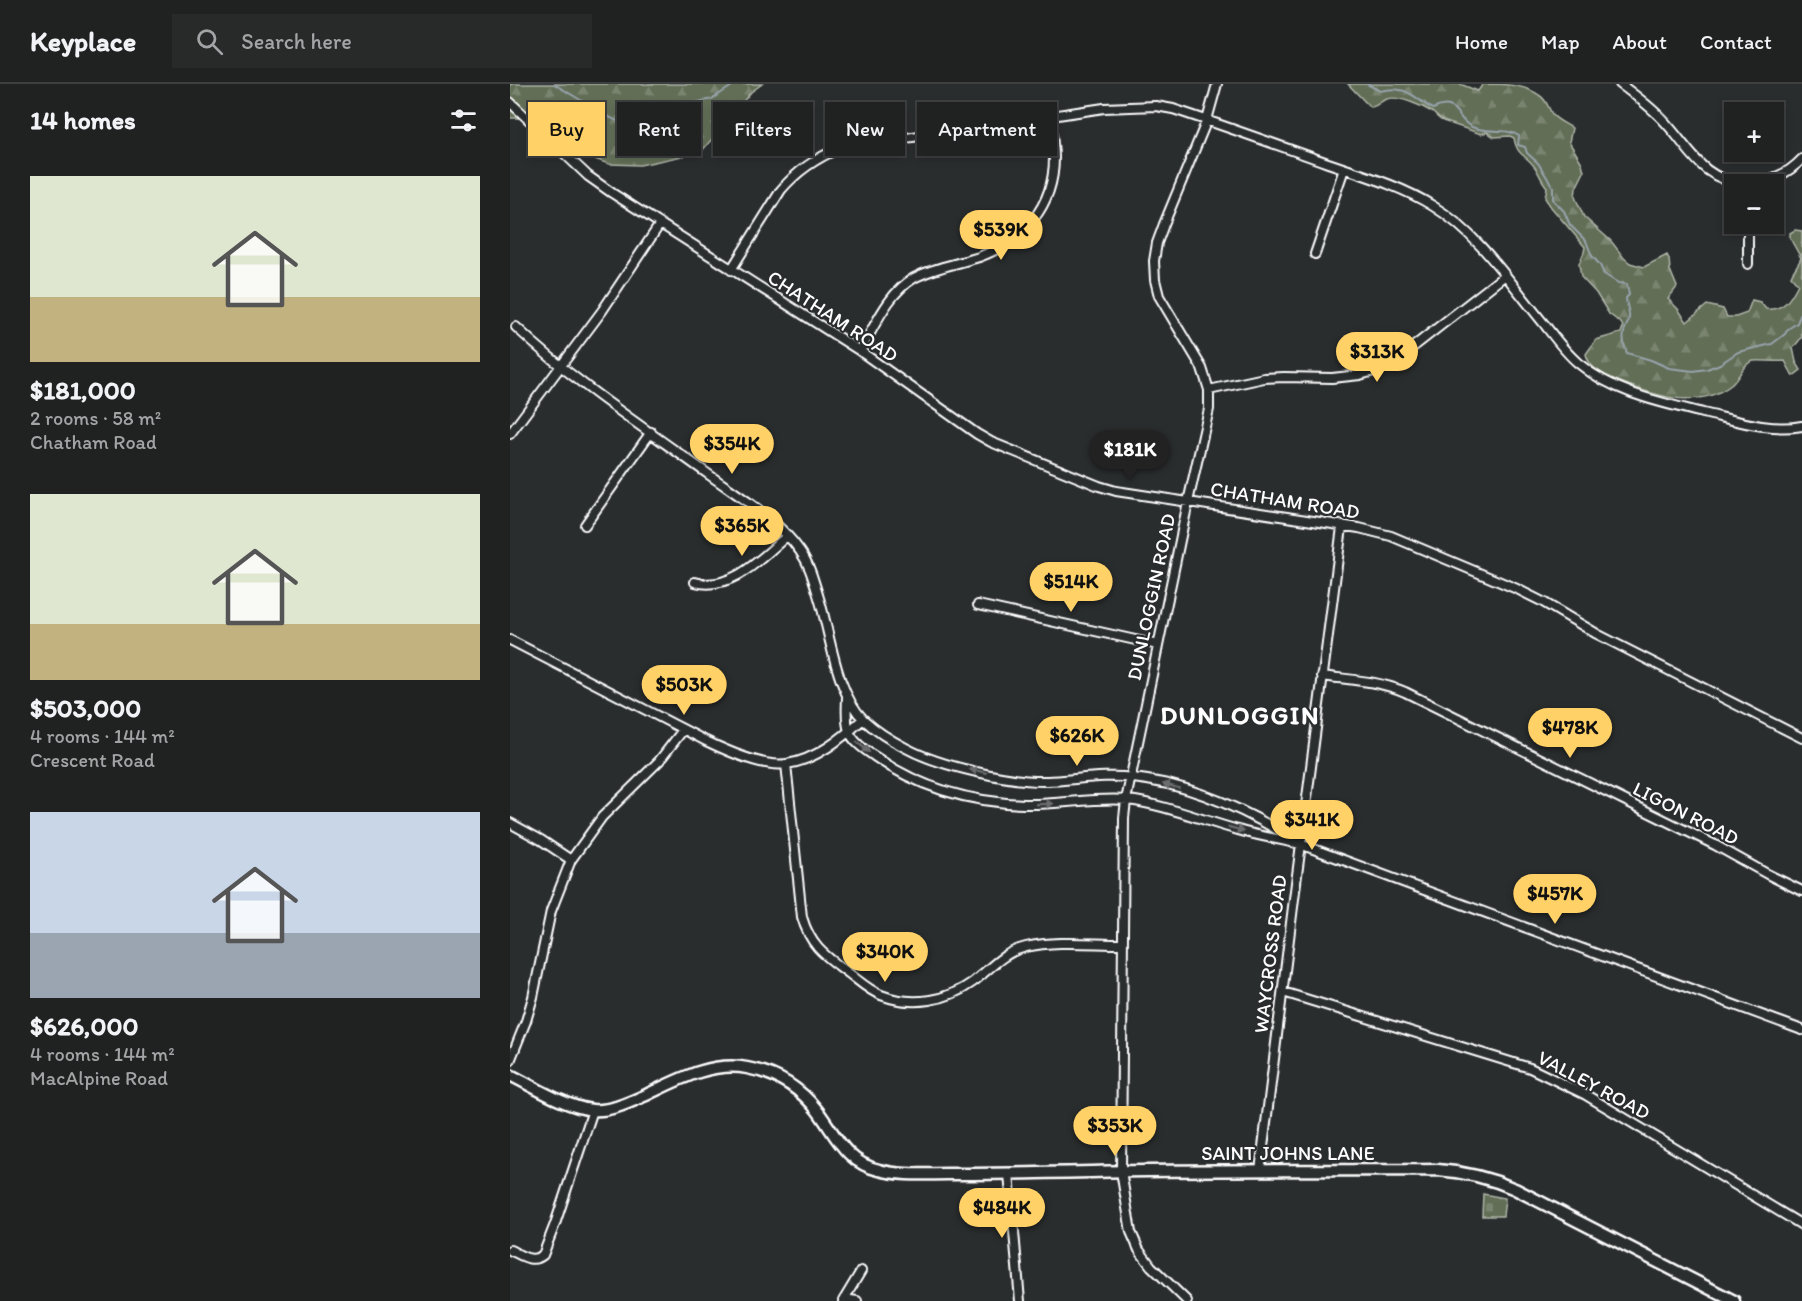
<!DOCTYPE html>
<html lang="en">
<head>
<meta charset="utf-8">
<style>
  :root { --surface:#202222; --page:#282a2a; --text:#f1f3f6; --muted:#a2a4a5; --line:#3d3f40; --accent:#ffd166 }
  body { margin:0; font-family:Itim,sans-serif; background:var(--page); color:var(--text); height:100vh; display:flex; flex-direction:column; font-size:22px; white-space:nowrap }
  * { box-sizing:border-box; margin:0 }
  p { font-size:20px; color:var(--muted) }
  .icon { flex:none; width:33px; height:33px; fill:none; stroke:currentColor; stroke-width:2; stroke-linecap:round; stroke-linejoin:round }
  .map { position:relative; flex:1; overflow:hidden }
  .panel { display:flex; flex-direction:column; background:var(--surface); width:510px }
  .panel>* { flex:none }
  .top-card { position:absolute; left:18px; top:18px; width:570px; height:54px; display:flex; gap:12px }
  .buttons { position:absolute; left:1214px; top:18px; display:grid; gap:12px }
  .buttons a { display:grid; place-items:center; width:60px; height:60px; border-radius:0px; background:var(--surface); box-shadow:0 3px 9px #0003,0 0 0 2px var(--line); font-size:30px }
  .price { position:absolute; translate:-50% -51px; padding:0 14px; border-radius:21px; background:var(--accent); color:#111; font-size:20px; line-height:39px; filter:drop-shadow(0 2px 3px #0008) }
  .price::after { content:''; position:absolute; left:50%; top:36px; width:18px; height:14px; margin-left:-9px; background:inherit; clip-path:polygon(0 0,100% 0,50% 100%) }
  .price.current { background:#222; color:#fff }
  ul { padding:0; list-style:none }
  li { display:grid; align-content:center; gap:12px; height:318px; padding:0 30px }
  li span { display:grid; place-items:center; height:186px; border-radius:0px; color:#555 }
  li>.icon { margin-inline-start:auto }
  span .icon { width:108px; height:108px; fill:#fffc; stroke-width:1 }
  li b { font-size:26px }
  h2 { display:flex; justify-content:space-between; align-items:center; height:72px; padding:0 30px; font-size:26px }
  .chip { padding:0 21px; border-radius:0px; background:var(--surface); box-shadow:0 3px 9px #0003,0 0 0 2px var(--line); font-size:21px; line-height:54px }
  .chip.current { background:var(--accent); color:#111 }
  header { display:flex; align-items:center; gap:36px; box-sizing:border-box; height:84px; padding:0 30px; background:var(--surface); border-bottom:2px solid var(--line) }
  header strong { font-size:28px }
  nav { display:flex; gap:33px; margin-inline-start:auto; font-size:21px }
  .search { width:420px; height:54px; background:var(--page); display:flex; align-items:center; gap:15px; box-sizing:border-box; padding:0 21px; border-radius:0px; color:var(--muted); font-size:22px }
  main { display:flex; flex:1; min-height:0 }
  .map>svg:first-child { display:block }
  .forest { fill:url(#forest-firs); stroke:#b0b6aa; stroke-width:1.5 }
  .cemetery { fill:url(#cemetery-stones); stroke:#b0b6aa; stroke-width:1.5 }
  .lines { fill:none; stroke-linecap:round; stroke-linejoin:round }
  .stream { stroke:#97a3ac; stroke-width:2 }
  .street-casing { stroke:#fff; stroke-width:12 }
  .secondary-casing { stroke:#fff; stroke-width:15 }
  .street { stroke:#2a2d2e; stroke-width:8 }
  .secondary { stroke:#2a2d2e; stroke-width:10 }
  .oneway { fill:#6a6c6d }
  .labels { text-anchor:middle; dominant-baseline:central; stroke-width:4.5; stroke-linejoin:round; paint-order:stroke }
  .street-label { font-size:20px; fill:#fff; stroke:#2a2d2e }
  .district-label { font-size:26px; font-weight:bold; letter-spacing:1.5px; fill:#fff; stroke:#2a2d2e }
</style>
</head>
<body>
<header>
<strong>Keyplace</strong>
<div class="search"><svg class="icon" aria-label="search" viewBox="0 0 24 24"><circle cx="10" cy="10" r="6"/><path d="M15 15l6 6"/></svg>Search here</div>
<nav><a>Home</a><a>Map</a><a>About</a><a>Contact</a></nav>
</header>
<main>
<section class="panel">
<h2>14 homes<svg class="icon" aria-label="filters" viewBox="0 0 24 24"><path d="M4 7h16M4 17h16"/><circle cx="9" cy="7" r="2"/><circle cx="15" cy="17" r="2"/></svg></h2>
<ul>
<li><span style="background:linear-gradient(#dfe7d0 65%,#c2b280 0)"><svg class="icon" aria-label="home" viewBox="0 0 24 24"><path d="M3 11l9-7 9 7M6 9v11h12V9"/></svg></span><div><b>$181,000</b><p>2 rooms · 58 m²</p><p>Chatham Road</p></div></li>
<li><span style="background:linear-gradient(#dfe7d0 70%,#c2b280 0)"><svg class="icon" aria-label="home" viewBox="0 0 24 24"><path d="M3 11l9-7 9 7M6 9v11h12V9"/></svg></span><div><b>$503,000</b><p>4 rooms · 144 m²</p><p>Crescent Road</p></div></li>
<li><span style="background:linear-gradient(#c9d6e8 65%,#9aa5b1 0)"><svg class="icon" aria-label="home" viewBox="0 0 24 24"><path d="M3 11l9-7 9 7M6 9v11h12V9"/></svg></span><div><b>$626,000</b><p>4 rooms · 144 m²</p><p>MacAlpine Road</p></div></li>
</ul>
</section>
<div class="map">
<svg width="1292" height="1217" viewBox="0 0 1292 1217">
  <defs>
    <pattern id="forest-firs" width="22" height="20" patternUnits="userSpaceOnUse" patternTransform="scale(1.5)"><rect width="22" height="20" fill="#626e56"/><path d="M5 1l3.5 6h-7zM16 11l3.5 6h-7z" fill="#7a846f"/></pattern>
    <pattern id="cemetery-stones" width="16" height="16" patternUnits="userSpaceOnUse" patternTransform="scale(1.5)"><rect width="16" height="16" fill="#626e56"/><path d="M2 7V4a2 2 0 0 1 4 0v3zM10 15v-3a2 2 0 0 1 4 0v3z" fill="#7a846f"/></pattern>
  </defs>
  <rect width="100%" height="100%" fill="#2a2d2e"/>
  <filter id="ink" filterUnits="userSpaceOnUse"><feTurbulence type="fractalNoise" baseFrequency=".0167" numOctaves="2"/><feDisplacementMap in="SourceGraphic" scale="12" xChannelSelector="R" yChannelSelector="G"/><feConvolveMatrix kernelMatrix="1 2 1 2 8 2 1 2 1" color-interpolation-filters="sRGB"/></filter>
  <g filter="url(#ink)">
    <path class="forest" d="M 0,0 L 252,0 L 241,8 L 191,68 L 130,81 L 99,80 L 79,73 L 46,44 L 31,34 L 0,34 Z
      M 838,0 L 950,0 L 968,7 L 973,0 C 991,0 1014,0 1029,11 C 1037,16 1038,23 1042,30 C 1046,36 1056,40 1062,44 L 1059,58 L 1072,79 L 1074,88 L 1066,104 L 1065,113 L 1074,133 L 1101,157 L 1114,174 L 1120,179 L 1134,183 L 1157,171 L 1159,175 L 1160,186 L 1167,203 L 1158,215 L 1168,225 L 1177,238 L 1197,221 L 1213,225 L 1217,233 L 1226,233 L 1237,229 L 1242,216 L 1250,218 L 1256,225 C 1274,227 1281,214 1288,200 L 1281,192 C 1284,185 1288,182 1291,174 L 1280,154 L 1280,149 L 1285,146 L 1292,147 L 1292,253 L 1283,264 L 1286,278 L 1291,286 L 1283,292 L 1275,277 C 1267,278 1248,276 1243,277 C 1232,280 1230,294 1221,301 C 1187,327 1141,311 1106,296 C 1093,290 1079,285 1076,270 L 1086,256 L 1111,249 L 1113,243 L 1111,239 L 1099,230 L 1086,209 L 1071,193 L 1069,180 L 1074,168 L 1075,163 L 1041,123 L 1035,114 L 1037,103 C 1031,97 1029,88 1024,82 C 1015,70 1007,72 1004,54 L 1000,52 L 984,53 L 977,48 L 971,50 L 933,37 C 928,35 926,31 922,28 C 912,22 888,11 877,15 C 869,17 868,23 860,23 Z"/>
    <path class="cemetery" d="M 973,1110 L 995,1114 L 993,1132 L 972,1132 Z"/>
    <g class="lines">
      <path class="stream" d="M 44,0 L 97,32 L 128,47 L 144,38 L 164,44 L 171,43 L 175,39 L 179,25 L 185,19 L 202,15 L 225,0
        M 857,0 L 870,7 C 897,0 904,14 923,25 C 949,13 944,35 962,43 C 977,50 997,43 1009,52 L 1008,61 L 1015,63 L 1017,69 L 1028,79 L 1043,103 L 1043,116 L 1054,127 L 1060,141 L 1076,157 L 1082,172 L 1090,181 L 1094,190 L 1108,199 L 1117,200 L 1119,211 L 1116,214 C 1116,222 1120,227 1119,234 C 1119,240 1114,243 1114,249 C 1113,255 1114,263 1117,269 L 1141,276 L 1159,284 L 1183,287 L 1197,285 L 1210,280 L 1228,268 L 1262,260 L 1275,250 L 1278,245 L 1287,239 L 1292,227"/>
      <g class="street-casing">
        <path id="street" d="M 1110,0 C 1125,11 1140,22 1153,36 C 1181,65 1190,96 1235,100
          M 0,18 L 78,92 L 102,109 L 350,267 L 467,350 L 481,358 L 589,402 L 606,407 L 849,444 L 881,452 L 1007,505 L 1033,518 L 1087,550 L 1292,654
          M 1240,100 C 1261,96 1277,91 1292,75
          M 805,170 L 834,85
          M 1238,180 L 1238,140
          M 221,186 L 271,106 C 287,87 306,74 330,64 L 594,24 L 646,22 L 663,25 C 715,42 767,61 818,79 C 853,91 891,102 923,122 C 969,150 1001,200 1035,241 C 1045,254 1055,268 1068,279 C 1104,309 1149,318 1193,329 C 1224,336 1260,348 1292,342
          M 6,243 C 64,298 133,343 198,390 C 230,413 268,435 290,467 C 300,481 304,498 309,514 C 321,552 325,607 354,636 C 366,647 382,657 396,664 C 429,682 500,698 537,697 C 565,696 595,690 623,694 C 680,700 738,727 786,757
          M 350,267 C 365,242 378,209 404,194 C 424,183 448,180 469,173 C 513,157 544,123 544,74 C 544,61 541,47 540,33
          M 699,306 L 754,294 L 774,293 L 822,294 L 850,291 L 864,287 L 894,270 L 994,192
          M 0,350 L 92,227 L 150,140
          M 75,441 L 141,348
          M 185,498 C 222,508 252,473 277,452
          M 468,521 L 648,561
          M 0,556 L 196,657 C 217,667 254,684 277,680 C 306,676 332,654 353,635
          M 812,592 C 841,596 869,597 895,608 L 1205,761 L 1259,791 L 1292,807
          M 337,611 C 337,622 335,636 339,647 C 343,658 355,666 364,672 C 409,704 459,718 514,720 C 548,721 584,713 618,716 C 656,721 691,736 728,746 C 748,752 769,755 790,760 L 1292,946
          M 276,680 L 292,833 C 301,864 316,872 341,891 C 350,898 360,907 371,911 C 402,923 437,917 463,898 C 480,885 493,868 516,863 C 546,856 581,860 612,860
          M 0,739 L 31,756 L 61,776
          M 773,908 L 1020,984 L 1076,1011 L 1292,1141
          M 0,977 L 16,937 L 23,913 L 41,827 L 61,776 L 92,733 L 149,677 L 173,646
          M 750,1087 C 777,872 803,658 832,443
          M 499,1090 L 510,1217
          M 0,1166 C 11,1171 22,1180 33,1171 L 45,1140 L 83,1026
          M 334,1215 L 347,1217
          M 333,1217 L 351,1187
          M 677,1217 L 641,1182 L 629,1166 L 621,1148 L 611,1087 L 614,734 L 616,716 L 678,418 L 699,325 L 699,306 L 692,284 L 649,212 L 645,196 L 644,177 L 647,159 L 654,140 L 697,36 L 707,0"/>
      </g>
      <g class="secondary-casing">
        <path id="secondary" d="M 0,991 C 25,1003 53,1022 82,1026 C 99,1028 118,1019 134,1012 C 166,997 200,977 237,984 C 266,989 289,1003 307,1026 C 326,1051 336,1079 369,1086 C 391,1092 415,1090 438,1090 C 486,1090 534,1089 581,1088 C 697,1085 813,1087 928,1086 C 956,1088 980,1094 1005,1105 L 1224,1217"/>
      </g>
      <use href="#street" class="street"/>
      <use href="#secondary" class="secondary"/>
    </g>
    <defs><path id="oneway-solid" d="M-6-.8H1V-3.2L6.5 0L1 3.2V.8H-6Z" transform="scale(1.5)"/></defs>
    <g class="oneway">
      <use href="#oneway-solid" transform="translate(353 663) rotate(40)"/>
      <use href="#oneway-solid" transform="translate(468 687) rotate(-168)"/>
      <use href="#oneway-solid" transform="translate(661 702) rotate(-165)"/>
      <use href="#oneway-solid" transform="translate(535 720) rotate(-2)"/>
      <use href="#oneway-solid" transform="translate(726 745) rotate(16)"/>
    </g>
  </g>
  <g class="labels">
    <g class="street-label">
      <text transform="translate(323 232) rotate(33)">CHATHAM ROAD</text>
      <text transform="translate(775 416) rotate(9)">CHATHAM ROAD</text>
      <text transform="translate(641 513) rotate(-78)">DUNLOGGIN ROAD</text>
      <text transform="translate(1176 729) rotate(27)">LIGON ROAD</text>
      <text transform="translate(760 870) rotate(-83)">WAYCROSS ROAD</text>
      <text transform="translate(1084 1001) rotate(28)">VALLEY ROAD</text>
      <text x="778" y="1069">SAINT JOHNS LANE</text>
    </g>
    <g class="district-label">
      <text x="730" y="631">DUNLOGGIN</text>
    </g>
  </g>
</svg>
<div class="buttons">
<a>+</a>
<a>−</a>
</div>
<b class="price" style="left:491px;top:177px">$539K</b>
<b class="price" style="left:867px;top:299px">$313K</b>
<b class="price" style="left:222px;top:391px">$354K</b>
<b class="price current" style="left:620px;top:397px">$181K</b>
<b class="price" style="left:232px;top:473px">$365K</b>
<b class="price" style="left:561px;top:529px">$514K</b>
<b class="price" style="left:174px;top:632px">$503K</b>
<b class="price" style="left:1060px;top:675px">$478K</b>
<b class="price" style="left:567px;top:683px">$626K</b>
<b class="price" style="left:802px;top:767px">$341K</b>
<b class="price" style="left:1045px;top:841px">$457K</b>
<b class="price" style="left:375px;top:899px">$340K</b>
<b class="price" style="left:605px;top:1073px">$353K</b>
<b class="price" style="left:492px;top:1155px">$484K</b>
<div class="top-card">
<a class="chip current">Buy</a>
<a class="chip">Rent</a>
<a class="chip">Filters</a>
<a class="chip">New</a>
<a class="chip">Apartment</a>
</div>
</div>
</main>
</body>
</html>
